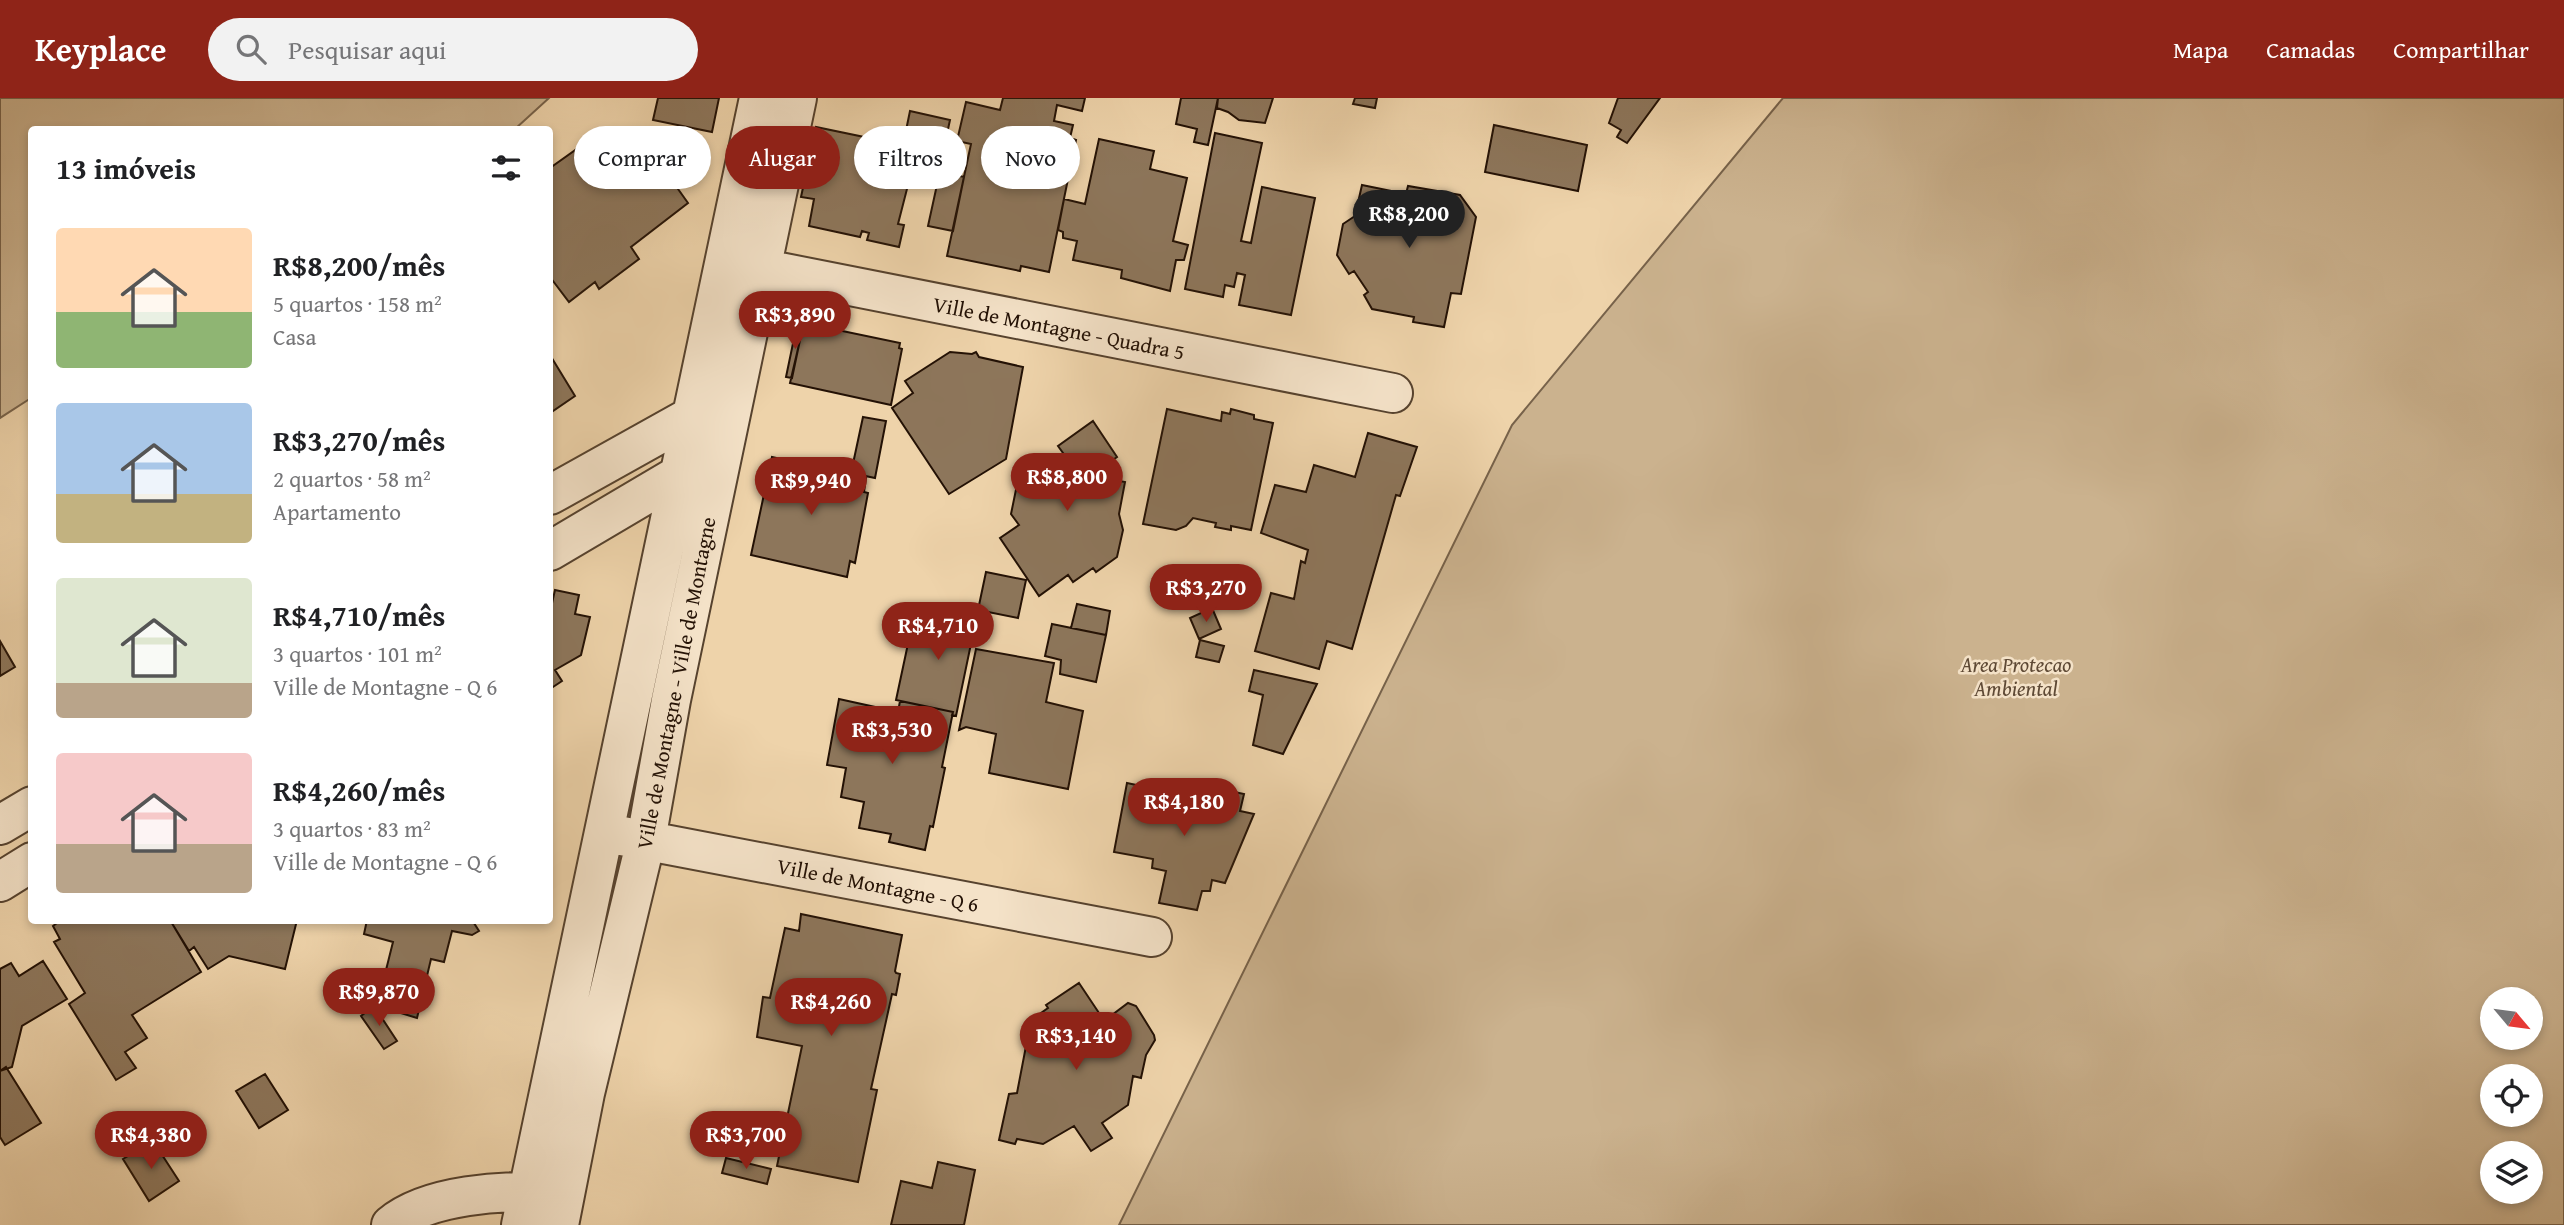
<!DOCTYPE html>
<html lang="pt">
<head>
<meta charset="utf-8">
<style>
  :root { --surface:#fff; --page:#f2f2f2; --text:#202124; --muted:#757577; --accent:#8f2418 }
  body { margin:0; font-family:"Gentium Book Plus",serif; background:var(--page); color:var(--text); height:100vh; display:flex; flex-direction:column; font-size:26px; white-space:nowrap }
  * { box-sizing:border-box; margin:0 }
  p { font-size:23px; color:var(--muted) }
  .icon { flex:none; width:38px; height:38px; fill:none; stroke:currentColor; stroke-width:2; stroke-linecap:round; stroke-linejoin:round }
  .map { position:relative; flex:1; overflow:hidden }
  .sheet { position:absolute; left:28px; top:28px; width:525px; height:798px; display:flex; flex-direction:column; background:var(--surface); border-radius:7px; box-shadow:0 4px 10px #0003 }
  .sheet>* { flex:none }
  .guide { position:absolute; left:574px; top:28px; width:665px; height:63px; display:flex; gap:14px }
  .needle { width:46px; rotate:119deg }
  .fabs { position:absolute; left:2480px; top:889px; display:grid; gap:14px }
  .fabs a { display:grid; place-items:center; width:63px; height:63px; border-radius:50%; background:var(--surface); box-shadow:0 4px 10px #0003; font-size:35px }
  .price { position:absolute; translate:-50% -60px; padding:0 16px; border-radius:24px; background:var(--accent); color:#fff; font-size:23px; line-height:46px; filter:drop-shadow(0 2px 4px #0008) }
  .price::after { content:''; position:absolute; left:50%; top:42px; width:21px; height:16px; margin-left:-10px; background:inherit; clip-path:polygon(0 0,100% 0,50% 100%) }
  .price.selected { background:#222; color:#fff }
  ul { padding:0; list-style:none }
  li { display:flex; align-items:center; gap:21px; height:175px; padding:0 28px }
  li span { display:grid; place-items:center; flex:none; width:196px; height:140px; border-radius:7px; color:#555 }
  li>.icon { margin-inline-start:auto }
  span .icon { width:84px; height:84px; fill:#fffc; stroke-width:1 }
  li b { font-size:30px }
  h2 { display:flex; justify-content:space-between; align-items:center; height:84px; padding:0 28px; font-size:30px }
  .tag { padding:0 24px; border-radius:32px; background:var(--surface); box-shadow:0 4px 10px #0003; font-size:24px; line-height:63px }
  .tag.selected { background:var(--accent); color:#fff }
  header { display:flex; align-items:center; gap:42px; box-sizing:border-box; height:98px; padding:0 35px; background:var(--accent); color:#fff }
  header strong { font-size:33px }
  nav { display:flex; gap:38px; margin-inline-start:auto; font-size:24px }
  .search { width:490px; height:63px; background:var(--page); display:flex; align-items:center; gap:18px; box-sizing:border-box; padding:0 24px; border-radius:38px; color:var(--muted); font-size:26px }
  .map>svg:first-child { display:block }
  .green { fill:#cbb28e; stroke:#77624a; stroke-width:2; fill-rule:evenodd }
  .building { fill:#8d765b; stroke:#231105; stroke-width:2; fill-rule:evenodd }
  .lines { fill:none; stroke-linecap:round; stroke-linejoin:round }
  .minor-casing { stroke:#56422e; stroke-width:42 }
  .minor { stroke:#f4e2c8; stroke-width:38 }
  .labels { text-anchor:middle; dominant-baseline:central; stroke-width:5; stroke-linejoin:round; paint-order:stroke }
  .street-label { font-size:21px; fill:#231105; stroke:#f4e2c8 }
  .park-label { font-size:21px; font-style:italic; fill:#5e4935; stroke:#f4e2c8 }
</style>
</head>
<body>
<header>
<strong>Keyplace</strong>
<div class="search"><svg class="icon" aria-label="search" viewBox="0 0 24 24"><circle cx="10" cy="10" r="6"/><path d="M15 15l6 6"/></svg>Pesquisar aqui</div>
<nav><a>Mapa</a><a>Camadas</a><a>Compartilhar</a></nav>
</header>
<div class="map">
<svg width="2564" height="1127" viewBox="0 0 2564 1127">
  <rect width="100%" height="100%" fill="#eed3aa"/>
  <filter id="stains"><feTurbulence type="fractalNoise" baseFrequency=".00286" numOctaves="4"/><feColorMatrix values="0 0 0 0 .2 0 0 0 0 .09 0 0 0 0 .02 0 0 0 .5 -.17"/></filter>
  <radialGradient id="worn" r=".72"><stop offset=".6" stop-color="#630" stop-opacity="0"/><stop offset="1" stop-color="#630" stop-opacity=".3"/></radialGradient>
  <path class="green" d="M 0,0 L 549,0 L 515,31 L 32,32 L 31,300 L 0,320 Z
    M 1783,0 L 2564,0 L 2564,1127 L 1119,1127 L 1512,327 ZM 2492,901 L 2530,901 L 2530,940 L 2492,940 ZM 2492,978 L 2530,978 L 2530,1017 L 2492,1017 ZM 2492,1055 L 2530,1055 L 2530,1094 L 2492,1094 Z"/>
  <path class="building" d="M 658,0 L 719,0 L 712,34 L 653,22 Z
    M 1003,0 L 1085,0 L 1082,13 L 1057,7 L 1054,23 L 1073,27 L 1070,40 L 1076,42 L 1049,174 L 1021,168 L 1020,173 L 947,158 L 971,46 L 957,43 L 966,4 L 1000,12 ZM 1000,32 L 1033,39 L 1031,48 L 999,40 Z
    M 1181,0 L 1218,0 L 1208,47 L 1194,44 L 1197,31 L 1176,26 Z
    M 1218,0 L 1273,0 L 1265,25 L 1239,22 L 1228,14 L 1217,10 Z
    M 1355,0 L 1377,0 L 1375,10 L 1353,6 Z
    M 1618,0 L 1660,0 L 1627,45 L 1617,39 L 1621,32 L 1609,25 Z
    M 910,13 L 950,22 L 937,82 L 907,75 L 905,86 L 908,87 L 898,126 L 904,127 L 899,149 L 867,142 L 869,135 L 862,133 L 860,139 L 809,128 L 814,101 L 801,99 L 816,29 L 903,47 Z
    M 1494,27 L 1587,47 L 1578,93 L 1485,74 Z
    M 615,34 L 623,46 L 638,35 L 688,105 L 631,149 L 639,161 L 599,191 L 595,184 L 569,204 L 550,179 L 550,70 L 581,48 L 586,55 Z
    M 1215,35 L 1262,45 L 1241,143 L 1251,145 L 1262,89 L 1315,100 L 1291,217 L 1239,207 L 1245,177 L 1237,175 L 1234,189 L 1225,187 L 1223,199 L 1185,191 Z
    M 1099,41 L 1154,53 L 1150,71 L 1187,80 L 1173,143 L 1188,147 L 1184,162 L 1176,162 L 1170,193 L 1121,180 L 1122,172 L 1073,162 L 1077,143 L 1063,140 L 1063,134 L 1058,132 L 1064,101 L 1085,106 Z
    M 940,73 L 964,79 L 953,133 L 928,128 Z
    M 1362,87 L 1406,96 L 1408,88 L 1460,97 L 1476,119 L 1461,196 L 1451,195 L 1444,229 L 1413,224 L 1414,219 L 1372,211 L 1364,197 L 1368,194 L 1354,173 L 1349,176 L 1337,157 L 1343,126 L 1355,118 Z
    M 804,225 L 900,245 L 899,250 L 902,251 L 891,307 L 790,285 Z
    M 797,226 L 803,228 L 792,280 L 786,279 Z
    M 950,254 L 972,256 L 976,254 L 979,259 L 1023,269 L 1006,361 L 949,396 L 892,310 L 913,295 L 905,283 Z
    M 550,257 L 575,298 L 550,315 Z
    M 1167,311 L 1221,323 L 1222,314 L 1230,316 L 1231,311 L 1254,317 L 1254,321 L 1273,325 L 1251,432 L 1231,428 L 1231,432 L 1215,429 L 1216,425 L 1193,420 L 1186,428 L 1176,432 L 1143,426 Z
    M 863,319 L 886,323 L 875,380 L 851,375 Z
    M 1093,323 L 1117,359 L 1096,374 L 1098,379 L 1125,384 L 1119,416 L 1123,432 L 1117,459 L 1096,474 L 1093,470 L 1073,484 L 1068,477 L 1039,498 L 1000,440 L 1019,427 L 1011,416 L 1020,372 L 1030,365 L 1036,373 L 1063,355 L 1058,348 Z
    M 1368,335 L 1417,349 L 1400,398 L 1396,397 L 1352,551 L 1327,543 L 1319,571 L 1255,553 L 1271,495 L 1294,501 L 1301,463 L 1305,465 L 1308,452 L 1261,435 L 1275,387 L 1306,394 L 1314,367 L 1355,379 Z
    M 772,359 L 866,380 L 864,394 L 868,395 L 855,465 L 850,463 L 847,479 L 751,457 Z
    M 986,474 L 1026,482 L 1018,520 L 978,512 Z
    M 555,492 L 579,497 L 575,516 L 590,519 L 581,557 L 555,572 L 562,583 L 550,591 L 550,514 Z
    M 952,506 L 978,512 L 956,618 L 952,617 L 953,614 L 896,602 L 912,527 L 947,533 Z
    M 1077,506 L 1110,513 L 1106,537 L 1071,530 Z
    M 1212,510 L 1221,531 L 1199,541 L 1190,520 Z
    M 1052,526 L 1106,537 L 1096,584 L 1060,576 L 1061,562 L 1045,558 Z
    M 1200,542 L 1224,548 L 1219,564 L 1196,559 Z
    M 0,543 L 15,569 L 0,578 Z
    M 976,551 L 1054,565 L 1046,604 L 1083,613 L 1068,691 L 989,675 L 996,636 L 966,629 L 959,632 Z
    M 1254,572 L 1317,586 L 1283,656 L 1253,647 L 1263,597 L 1249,593 Z
    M 839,601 L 898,614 L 900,603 L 953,614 L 942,669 L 945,670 L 933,729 L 930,728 L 925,752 L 889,744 L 891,736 L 859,730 L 864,704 L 841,699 L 846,670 L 827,667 Z
    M 1127,685 L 1174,695 L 1175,689 L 1189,699 L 1191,695 L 1208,699 L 1210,689 L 1244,696 L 1240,713 L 1254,716 L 1225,785 L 1212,782 L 1210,793 L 1202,793 L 1197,812 L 1159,805 L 1166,773 L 1152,770 L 1153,761 L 1114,754 Z
    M 801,816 L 902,837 L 895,873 L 896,875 L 900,876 L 896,897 L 892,896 L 871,991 L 877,992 L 858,1084 L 777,1068 L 802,948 L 757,939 L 763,899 L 770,900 L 785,830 L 799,833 Z
    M 61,822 L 170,822 L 201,874 L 132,917 L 147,940 L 125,954 L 136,970 L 116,982 L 69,906 L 85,895 L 54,844 L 60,841 L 53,828 Z
    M 170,822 L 297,822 L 285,871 L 229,858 L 208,871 L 194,849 L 189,853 Z
    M 367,822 L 472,822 L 479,833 L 472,837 L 452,833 L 444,864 L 431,861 L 417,920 L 381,909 L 378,904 L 393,844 L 364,836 Z
    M 43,863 L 67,901 L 22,928 L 12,969 L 0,973 L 0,871 L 11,865 L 19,878 Z
    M 1079,885 L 1099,915 L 1080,930 L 1087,938 L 1091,939 L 1102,931 L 1112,917 L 1128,905 L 1136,908 L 1154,937 L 1155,942 L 1146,957 L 1141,980 L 1133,978 L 1128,1007 L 1102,1025 L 1112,1040 L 1091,1053 L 1074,1028 L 1043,1046 L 1017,1041 L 1015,1046 L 999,1042 L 1009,996 L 1017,995 L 1031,922 L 1048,910 L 1046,907 Z
    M 374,908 L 397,943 L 384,951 L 361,918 Z
    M 6,969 L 41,1025 L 5,1047 L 0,1039 L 0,973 Z
    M 265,976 L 288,1012 L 259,1030 L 236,993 Z
    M 153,1043 L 179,1083 L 149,1103 L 123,1061 Z
    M 726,1060 L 771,1071 L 767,1086 L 722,1075 Z
    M 938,1064 L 975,1072 L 964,1127 L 891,1127 L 901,1083 L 932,1090 Z"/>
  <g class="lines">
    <g class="minor-casing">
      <path id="minor" d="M 734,165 L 1393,295
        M 550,397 L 706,310
        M 550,453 L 692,369
        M 0,727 L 32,708
        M 622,738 L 1152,839
        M 0,784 L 32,764
        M 391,1127 C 428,1096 504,1092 550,1095
        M 521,1127 L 759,0
        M 559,1127 L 585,995 L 646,742 L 671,602 L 797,0"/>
    </g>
    <use href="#minor" class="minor"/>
  </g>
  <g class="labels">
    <g class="street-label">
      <text transform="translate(1059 230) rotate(11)">Ville de Montagne - Quadra 5</text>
      <text transform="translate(676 585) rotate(-79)">Ville de Montagne - Ville de Montagne</text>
      <text transform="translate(878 787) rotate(11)">Ville de Montagne - Q 6</text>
    </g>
    <g class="park-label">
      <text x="2016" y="566">Area Protecao<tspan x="2016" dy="24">Ambiental</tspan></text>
    </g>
  </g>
  <rect width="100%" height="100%" filter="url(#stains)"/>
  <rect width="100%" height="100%" fill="url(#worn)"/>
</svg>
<div class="fabs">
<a><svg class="needle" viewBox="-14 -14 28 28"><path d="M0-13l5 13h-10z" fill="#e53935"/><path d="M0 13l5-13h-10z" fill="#757577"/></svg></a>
<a><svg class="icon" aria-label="locate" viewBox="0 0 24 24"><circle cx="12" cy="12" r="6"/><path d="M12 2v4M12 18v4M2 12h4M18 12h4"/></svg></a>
<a><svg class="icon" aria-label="layers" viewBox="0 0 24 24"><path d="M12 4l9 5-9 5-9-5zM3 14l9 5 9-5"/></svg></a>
</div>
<b class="price selected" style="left:1409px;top:152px">R$8,200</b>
<b class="price" style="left:795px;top:253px">R$3,890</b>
<b class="price" style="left:1067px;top:415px">R$8,800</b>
<b class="price" style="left:811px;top:419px">R$9,940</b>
<b class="price" style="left:1206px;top:526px">R$3,270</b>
<b class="price" style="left:938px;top:564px">R$4,710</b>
<b class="price" style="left:892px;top:668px">R$3,530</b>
<b class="price" style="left:1184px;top:740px">R$4,180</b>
<b class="price" style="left:379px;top:930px">R$9,870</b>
<b class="price" style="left:831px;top:940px">R$4,260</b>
<b class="price" style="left:1076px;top:974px">R$3,140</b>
<b class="price" style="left:151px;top:1073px">R$4,380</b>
<b class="price" style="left:746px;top:1073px">R$3,700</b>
<div class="guide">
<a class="tag">Comprar</a>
<a class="tag selected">Alugar</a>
<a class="tag">Filtros</a>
<a class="tag">Novo</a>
</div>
<section class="sheet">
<h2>13 imóveis<svg class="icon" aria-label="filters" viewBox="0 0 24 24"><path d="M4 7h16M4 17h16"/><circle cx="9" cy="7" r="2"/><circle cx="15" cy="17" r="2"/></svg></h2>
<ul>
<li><span style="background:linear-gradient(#ffd9b3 60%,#8fb573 0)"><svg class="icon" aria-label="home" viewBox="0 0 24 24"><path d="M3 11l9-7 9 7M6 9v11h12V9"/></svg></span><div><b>R$8,200/mês</b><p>5 quartos · 158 m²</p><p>Casa</p></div></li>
<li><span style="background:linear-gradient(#a9c7e8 65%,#c2b280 0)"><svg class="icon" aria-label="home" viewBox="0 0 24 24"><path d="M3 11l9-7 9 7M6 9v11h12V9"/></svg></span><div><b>R$3,270/mês</b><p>2 quartos · 58 m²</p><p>Apartamento</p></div></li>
<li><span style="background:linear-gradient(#dfe7d0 75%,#b9a48a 0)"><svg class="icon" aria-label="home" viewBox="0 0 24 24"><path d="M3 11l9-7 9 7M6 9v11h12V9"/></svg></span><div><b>R$4,710/mês</b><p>3 quartos · 101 m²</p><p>Ville de Montagne - Q 6</p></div></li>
<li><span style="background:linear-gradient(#f6c9c9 65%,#b9a48a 0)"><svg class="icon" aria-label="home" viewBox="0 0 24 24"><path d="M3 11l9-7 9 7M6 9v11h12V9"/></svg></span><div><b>R$4,260/mês</b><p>3 quartos · 83 m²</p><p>Ville de Montagne - Q 6</p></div></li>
</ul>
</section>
</div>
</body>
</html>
